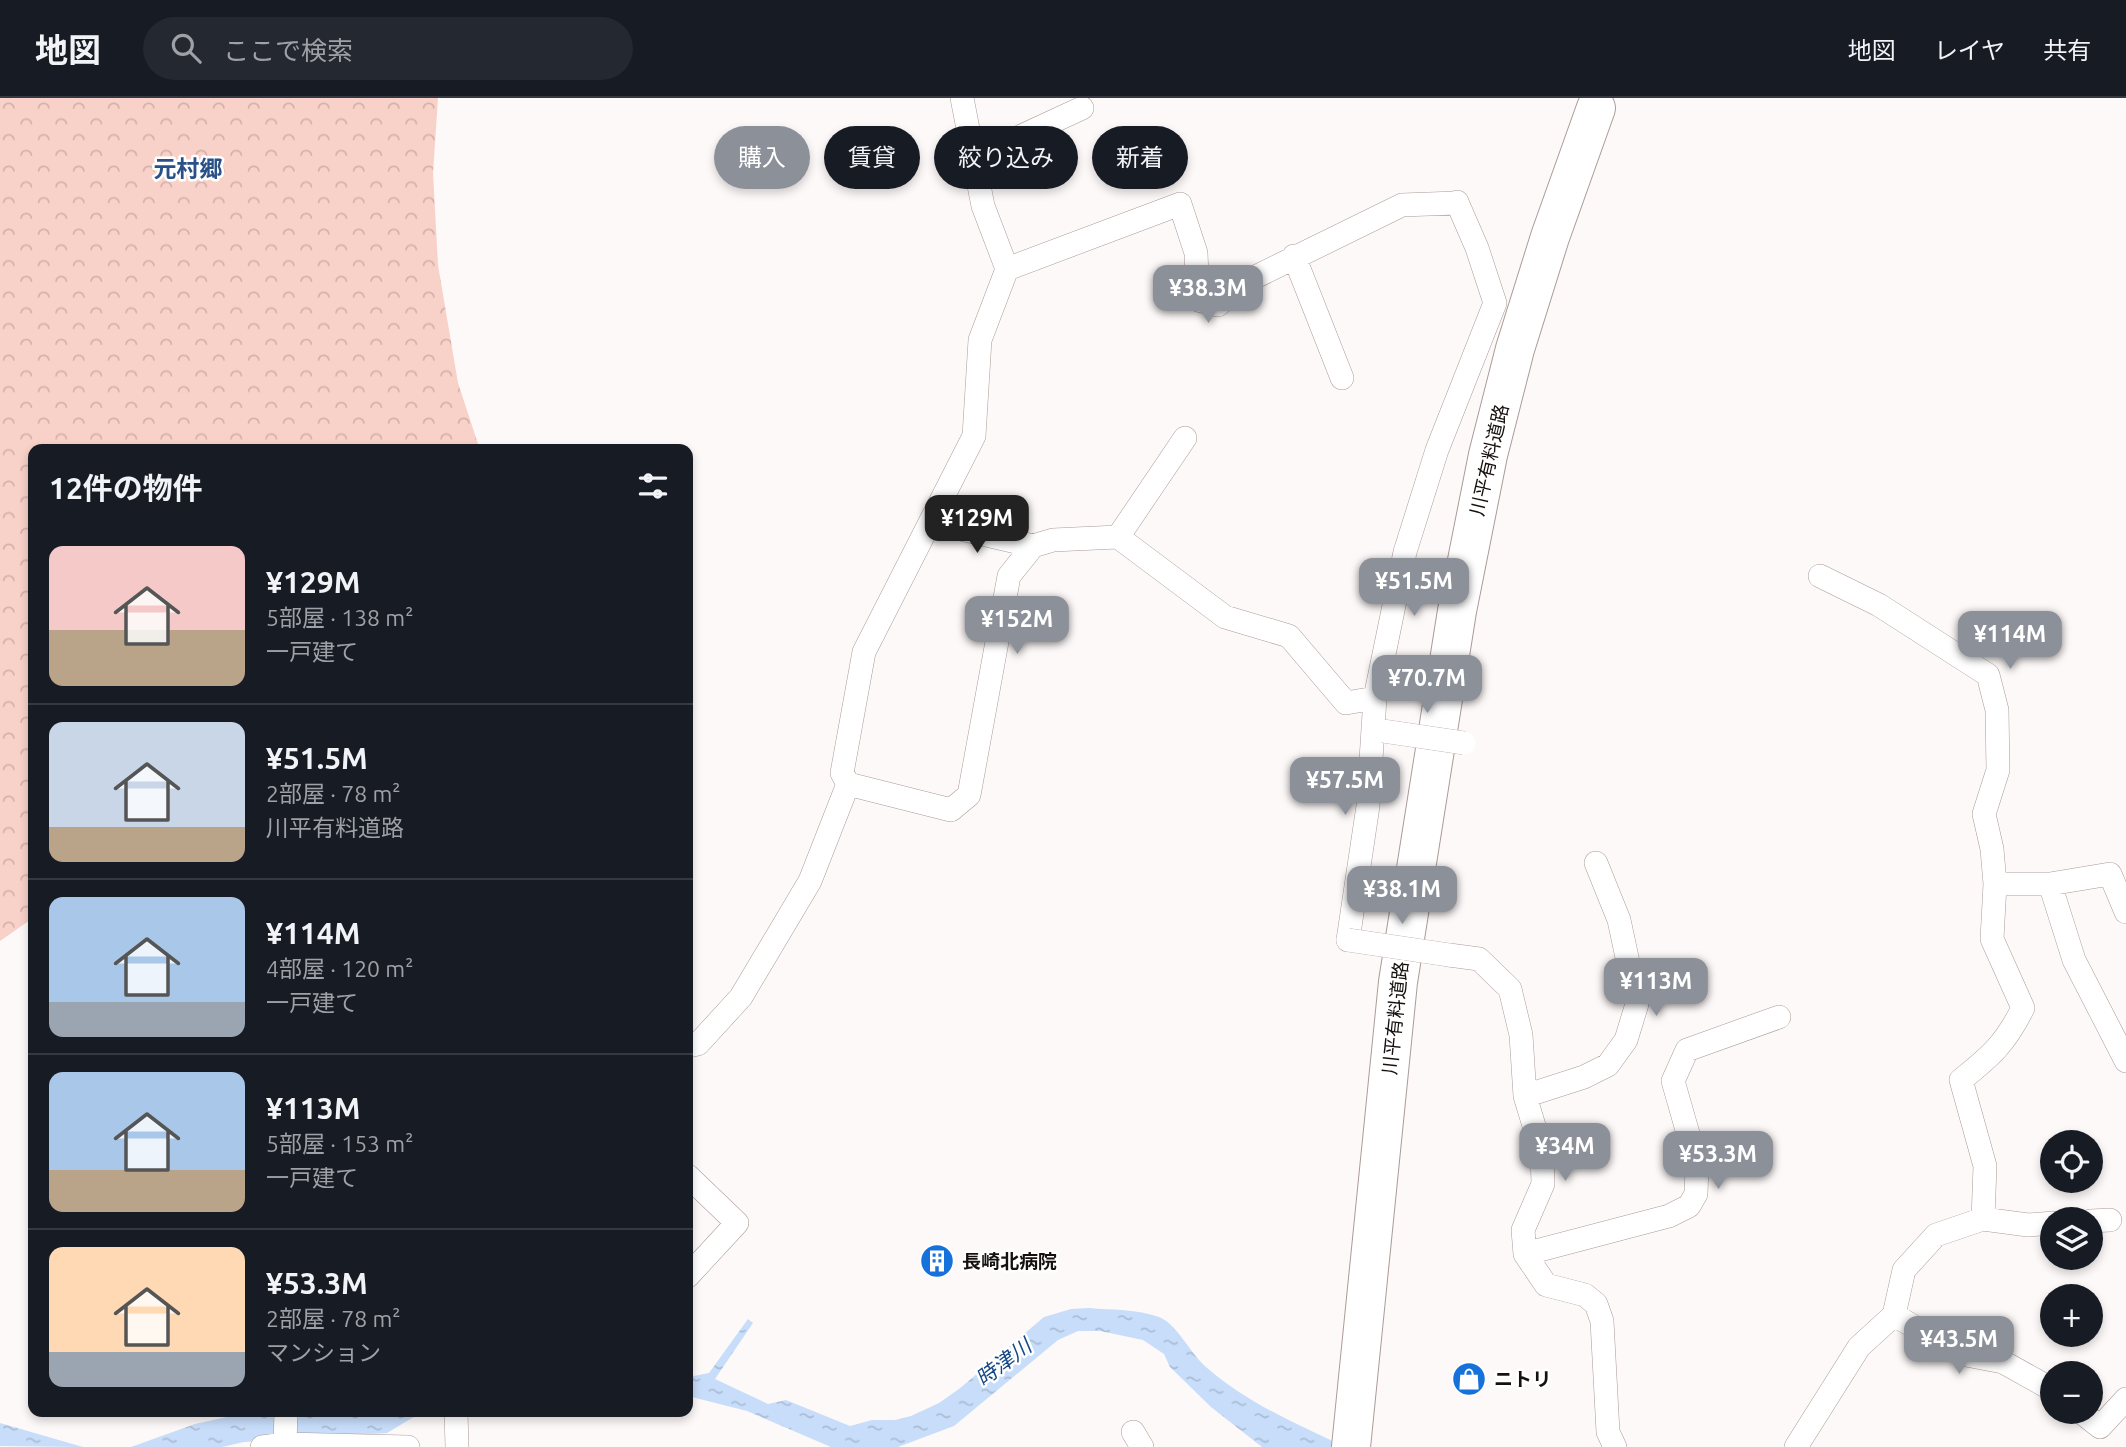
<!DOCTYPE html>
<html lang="ja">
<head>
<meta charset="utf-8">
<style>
  :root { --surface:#171b24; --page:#242831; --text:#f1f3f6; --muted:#9ea1a6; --line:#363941; --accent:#8c9099 }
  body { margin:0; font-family:Ubuntu,"Noto Sans JP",sans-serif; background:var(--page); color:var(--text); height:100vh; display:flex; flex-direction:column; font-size:26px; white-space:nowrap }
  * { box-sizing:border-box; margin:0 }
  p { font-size:23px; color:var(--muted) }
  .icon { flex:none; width:38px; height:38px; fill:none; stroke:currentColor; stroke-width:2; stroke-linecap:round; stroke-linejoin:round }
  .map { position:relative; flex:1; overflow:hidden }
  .side { position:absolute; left:28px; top:346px; width:665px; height:973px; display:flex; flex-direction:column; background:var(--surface); border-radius:14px; box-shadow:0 4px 10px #0003 }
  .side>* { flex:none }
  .guide { position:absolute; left:714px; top:28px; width:665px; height:63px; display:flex; gap:14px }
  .tools { position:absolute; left:2040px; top:1032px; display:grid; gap:14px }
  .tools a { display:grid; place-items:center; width:63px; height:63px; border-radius:50%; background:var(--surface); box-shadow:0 4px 10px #0003; font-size:35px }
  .price { position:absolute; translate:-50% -60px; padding:0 16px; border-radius:14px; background:var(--accent); color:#fff; font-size:23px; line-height:46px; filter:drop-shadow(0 2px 4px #0008) }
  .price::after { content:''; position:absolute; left:50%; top:42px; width:21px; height:16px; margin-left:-10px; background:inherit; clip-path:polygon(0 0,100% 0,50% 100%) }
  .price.on { background:#222; color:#fff }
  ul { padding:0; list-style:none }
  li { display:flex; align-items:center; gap:21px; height:175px; padding:0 21px }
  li+li { border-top:2px solid var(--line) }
  li span { display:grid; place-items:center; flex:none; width:196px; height:140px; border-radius:14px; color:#555 }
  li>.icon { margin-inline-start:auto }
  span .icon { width:84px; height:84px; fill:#fffc; stroke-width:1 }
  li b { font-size:30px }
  h2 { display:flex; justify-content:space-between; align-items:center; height:84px; padding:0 21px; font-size:30px }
  .tag { padding:0 24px; border-radius:32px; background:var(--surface); box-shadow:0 4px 10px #0003; font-size:24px; line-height:63px }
  .tag.on { background:var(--accent); color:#fff }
  header { display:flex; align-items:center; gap:42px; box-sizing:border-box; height:98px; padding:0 35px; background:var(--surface); border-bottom:2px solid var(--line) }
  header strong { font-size:33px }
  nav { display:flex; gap:38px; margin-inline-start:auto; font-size:24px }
  .search { width:490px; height:63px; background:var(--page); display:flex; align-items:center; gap:18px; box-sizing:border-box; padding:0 24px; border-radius:38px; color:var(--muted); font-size:26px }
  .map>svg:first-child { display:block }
  .forest { fill:url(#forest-crowns) }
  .water { fill:url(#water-ripples) }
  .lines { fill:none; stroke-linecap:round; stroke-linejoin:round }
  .minor-casing { stroke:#ab9b98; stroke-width:24 }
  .motorway-casing { stroke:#ab9b98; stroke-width:40 }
  .minor { stroke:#fff; stroke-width:23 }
  .motorway { stroke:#fff; stroke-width:38 }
  .minor-bridge-casing { stroke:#ab9b98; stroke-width:24; stroke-linecap:butt }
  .minor-bridge { stroke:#fff; stroke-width:23 }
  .labels { text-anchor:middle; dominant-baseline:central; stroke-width:5; stroke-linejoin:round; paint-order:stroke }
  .street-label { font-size:19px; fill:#16100f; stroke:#fff }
  .poi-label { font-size:19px; font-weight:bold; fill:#16100f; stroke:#fff; text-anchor:start }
  .water-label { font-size:21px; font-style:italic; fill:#154887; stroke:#fff }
  .quarter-label { font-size:23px; font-weight:bold; fill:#295187; stroke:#fff }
</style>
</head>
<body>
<header>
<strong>地図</strong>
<div class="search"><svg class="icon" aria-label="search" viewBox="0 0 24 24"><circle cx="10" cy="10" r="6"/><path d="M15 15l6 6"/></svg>ここで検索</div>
<nav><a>地図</a><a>レイヤ</a><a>共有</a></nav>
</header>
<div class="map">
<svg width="2126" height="1349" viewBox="0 0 2126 1349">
  <defs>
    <pattern id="forest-crowns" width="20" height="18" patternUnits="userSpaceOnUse" patternTransform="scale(1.75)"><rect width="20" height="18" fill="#f8d1c9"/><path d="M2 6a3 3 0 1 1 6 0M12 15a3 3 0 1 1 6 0" fill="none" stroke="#d4b2ab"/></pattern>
    <pattern id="water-ripples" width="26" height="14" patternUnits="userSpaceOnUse" patternTransform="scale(1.75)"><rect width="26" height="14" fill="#c7ddfa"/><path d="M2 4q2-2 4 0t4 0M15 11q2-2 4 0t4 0" fill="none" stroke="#aabdd5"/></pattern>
  </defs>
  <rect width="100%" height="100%" fill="#fdf9f8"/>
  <path class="forest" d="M 0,0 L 438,0 L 433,75 L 438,167 L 458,285 L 480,352 L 33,352 L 33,820 L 0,843 Z"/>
  <path class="water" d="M 1089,1210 C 1112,1212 1137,1211 1159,1219 C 1178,1227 1189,1254 1206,1269 C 1247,1305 1297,1326 1345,1349 L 1262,1349 L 1211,1309 L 1170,1269 L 1164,1256 L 1143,1242 L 1100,1233 L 1078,1233 L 1058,1242 L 954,1328 L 898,1349 L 831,1349 L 747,1313 L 688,1298 L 688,1277 L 694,1278 L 709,1275 L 748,1221 L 753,1225 L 715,1281 L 768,1306 L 786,1302 L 850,1328 L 872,1322 L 895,1322 L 911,1318 L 939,1305 L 959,1291 L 1044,1219 L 1071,1211 Z
    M 286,1314 L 429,1314 L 412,1320 L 387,1335 L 244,1344 L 222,1349 L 131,1349 L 195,1326 L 245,1315 L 260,1317 Z
    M 0,1325 L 83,1349 L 0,1348 Z"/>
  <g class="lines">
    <g class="minor-casing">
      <path id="minor" d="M 974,60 L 1082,10
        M 1294,158 L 1342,280
        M 1007,171 L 1180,106 L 1196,155 L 1198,202 L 1218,207 L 1243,185 L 1402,107 L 1456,105
        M 931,424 L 1033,448
        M 1118,439 L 1225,519 L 1289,538 L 1346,605 L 1375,600 L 1405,454 L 1437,352 L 1495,205 L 1477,150 L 1457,104
        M 848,686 L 951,712 L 969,697 L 1009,478 L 1033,448 L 1053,442 L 1118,439 L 1185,340
        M 1995,786 L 2050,786 L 2110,776 L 2126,814
        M 2050,786 L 2074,862 L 2126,963
        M 1348,842 L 1368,708 L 1375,600
        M 1449,857 L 1479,861 L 1510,891 L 1521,937 L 1525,998 L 1542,1054 L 1543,1086 L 1523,1132 L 1525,1156 L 1546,1187 L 1585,1197 L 1596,1206 L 1602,1223 L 1608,1334 L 1615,1349
        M 688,948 L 698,946 L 741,899 L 810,783 L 848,686 L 842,675 L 864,554 L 974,338 L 980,242 L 1007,171 L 983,108 L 962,0
        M 1525,998 L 1584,979 L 1608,967 L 1626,942 L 1637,906 L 1619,822 L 1596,765
        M 688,1078 L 737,1125 L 688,1178
        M 1983,1121 L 2028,1127 L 2053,1125
        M 2091,1123 L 2110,1122
        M 1525,1156 L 1669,1118 L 1689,1108 L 1696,1096 L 1697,1067 L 1673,983 L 1687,952 L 1779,919
        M 1894,1217 L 1961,1256 L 2003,1264 L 2053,1292
        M 456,1314 L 457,1349
        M 2081,1314 L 2100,1329 L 2126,1301
        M 1133,1334 L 1142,1349
        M 285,1346 L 286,1314
        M 262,1349 L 285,1346 L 408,1349
        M 1796,1349 L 1859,1249 L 1894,1217 L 1904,1172 L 1936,1137 L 1983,1121 L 1985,1068 L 1961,982 C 1991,958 2005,946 2023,910 L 1992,841 L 1995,786 L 1992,751 L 1984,716 L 1998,672 L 1997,612 L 1988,577 L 1879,507 L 1820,478"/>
    </g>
    <g class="motorway-casing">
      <path id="motorway" d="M 1351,1349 L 1398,884 L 1457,513 L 1488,357 L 1515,251 L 1550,139 L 1596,10"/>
    </g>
    <use href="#minor" class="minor"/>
    <use href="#motorway" class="motorway"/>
    <g class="minor-bridge-casing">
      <path id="minor-bridge" d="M 1383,633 L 1464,645
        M 1348,842 L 1449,857"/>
    </g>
    <use href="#minor-bridge" class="minor-bridge"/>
  </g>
  <defs>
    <g id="building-disc" transform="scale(1.75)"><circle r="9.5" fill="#1671da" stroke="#fff"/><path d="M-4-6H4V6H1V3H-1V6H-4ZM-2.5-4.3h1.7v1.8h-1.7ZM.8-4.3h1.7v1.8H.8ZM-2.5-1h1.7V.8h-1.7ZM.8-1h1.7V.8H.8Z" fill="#fff"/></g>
    <g id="shop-disc" transform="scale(1.75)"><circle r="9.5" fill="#1671da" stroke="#fff"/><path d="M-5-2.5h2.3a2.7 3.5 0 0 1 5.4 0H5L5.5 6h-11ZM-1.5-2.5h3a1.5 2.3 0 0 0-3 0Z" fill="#fff"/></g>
  </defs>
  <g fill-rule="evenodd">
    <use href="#building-disc" x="937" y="1163"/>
    <use href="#shop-disc" x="1469" y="1281"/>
  </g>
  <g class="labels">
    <g class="street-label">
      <text transform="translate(1489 362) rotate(-77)">川平有料道路</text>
      <text transform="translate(1395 920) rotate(-84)">川平有料道路</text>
    </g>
    <g class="poi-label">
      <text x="962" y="1163">長崎北病院</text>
      <text x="1494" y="1281">ニトリ</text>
    </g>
    <g class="water-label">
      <text transform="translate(1003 1264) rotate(-37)">時津川</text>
    </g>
    <g class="quarter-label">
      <text x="188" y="70">元村郷</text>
    </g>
  </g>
</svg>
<div class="tools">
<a><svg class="icon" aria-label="locate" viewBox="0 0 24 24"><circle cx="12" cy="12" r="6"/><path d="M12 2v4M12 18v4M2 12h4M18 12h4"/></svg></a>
<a><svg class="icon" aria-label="layers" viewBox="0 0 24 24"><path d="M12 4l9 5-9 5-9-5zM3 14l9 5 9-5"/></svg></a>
<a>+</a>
<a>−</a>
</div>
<b class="price" style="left:1208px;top:227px">¥38.3M</b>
<b class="price on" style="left:977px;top:457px">¥129M</b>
<b class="price" style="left:1414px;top:520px">¥51.5M</b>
<b class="price" style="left:1017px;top:558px">¥152M</b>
<b class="price" style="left:2010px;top:573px">¥114M</b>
<b class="price" style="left:1427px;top:617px">¥70.7M</b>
<b class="price" style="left:1345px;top:719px">¥57.5M</b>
<b class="price" style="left:1402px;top:828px">¥38.1M</b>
<b class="price" style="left:1656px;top:920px">¥113M</b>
<b class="price" style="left:1565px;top:1085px">¥34M</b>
<b class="price" style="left:1718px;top:1093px">¥53.3M</b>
<b class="price" style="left:1959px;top:1278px">¥43.5M</b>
<div class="guide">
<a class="tag on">購入</a>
<a class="tag">賃貸</a>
<a class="tag">絞り込み</a>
<a class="tag">新着</a>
</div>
<section class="side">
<h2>12件の物件<svg class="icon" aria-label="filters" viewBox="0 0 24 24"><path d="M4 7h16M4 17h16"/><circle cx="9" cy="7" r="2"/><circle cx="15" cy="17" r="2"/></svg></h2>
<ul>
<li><span style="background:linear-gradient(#f6c9c9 60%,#b9a48a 0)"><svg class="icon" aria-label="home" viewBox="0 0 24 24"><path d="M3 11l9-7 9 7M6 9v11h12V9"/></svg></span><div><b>¥129M</b><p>5部屋 · 138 m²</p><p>一戸建て</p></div></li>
<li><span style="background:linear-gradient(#c9d6e8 75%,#b9a48a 0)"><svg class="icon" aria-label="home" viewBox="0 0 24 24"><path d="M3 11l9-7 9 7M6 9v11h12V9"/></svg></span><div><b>¥51.5M</b><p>2部屋 · 78 m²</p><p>川平有料道路</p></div></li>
<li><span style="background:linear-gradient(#a9c7e8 75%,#9aa5b1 0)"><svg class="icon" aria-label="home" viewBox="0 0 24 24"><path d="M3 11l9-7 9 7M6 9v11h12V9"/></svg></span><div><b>¥114M</b><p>4部屋 · 120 m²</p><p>一戸建て</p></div></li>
<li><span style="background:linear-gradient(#a9c7e8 70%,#b9a48a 0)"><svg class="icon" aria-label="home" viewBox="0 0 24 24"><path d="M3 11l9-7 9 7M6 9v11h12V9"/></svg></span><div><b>¥113M</b><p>5部屋 · 153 m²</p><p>一戸建て</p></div></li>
<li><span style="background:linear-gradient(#ffd9b3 75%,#9aa5b1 0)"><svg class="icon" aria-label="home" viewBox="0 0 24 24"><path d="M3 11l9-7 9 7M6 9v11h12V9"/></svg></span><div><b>¥53.3M</b><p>2部屋 · 78 m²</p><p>マンション</p></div></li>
</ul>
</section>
</div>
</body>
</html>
